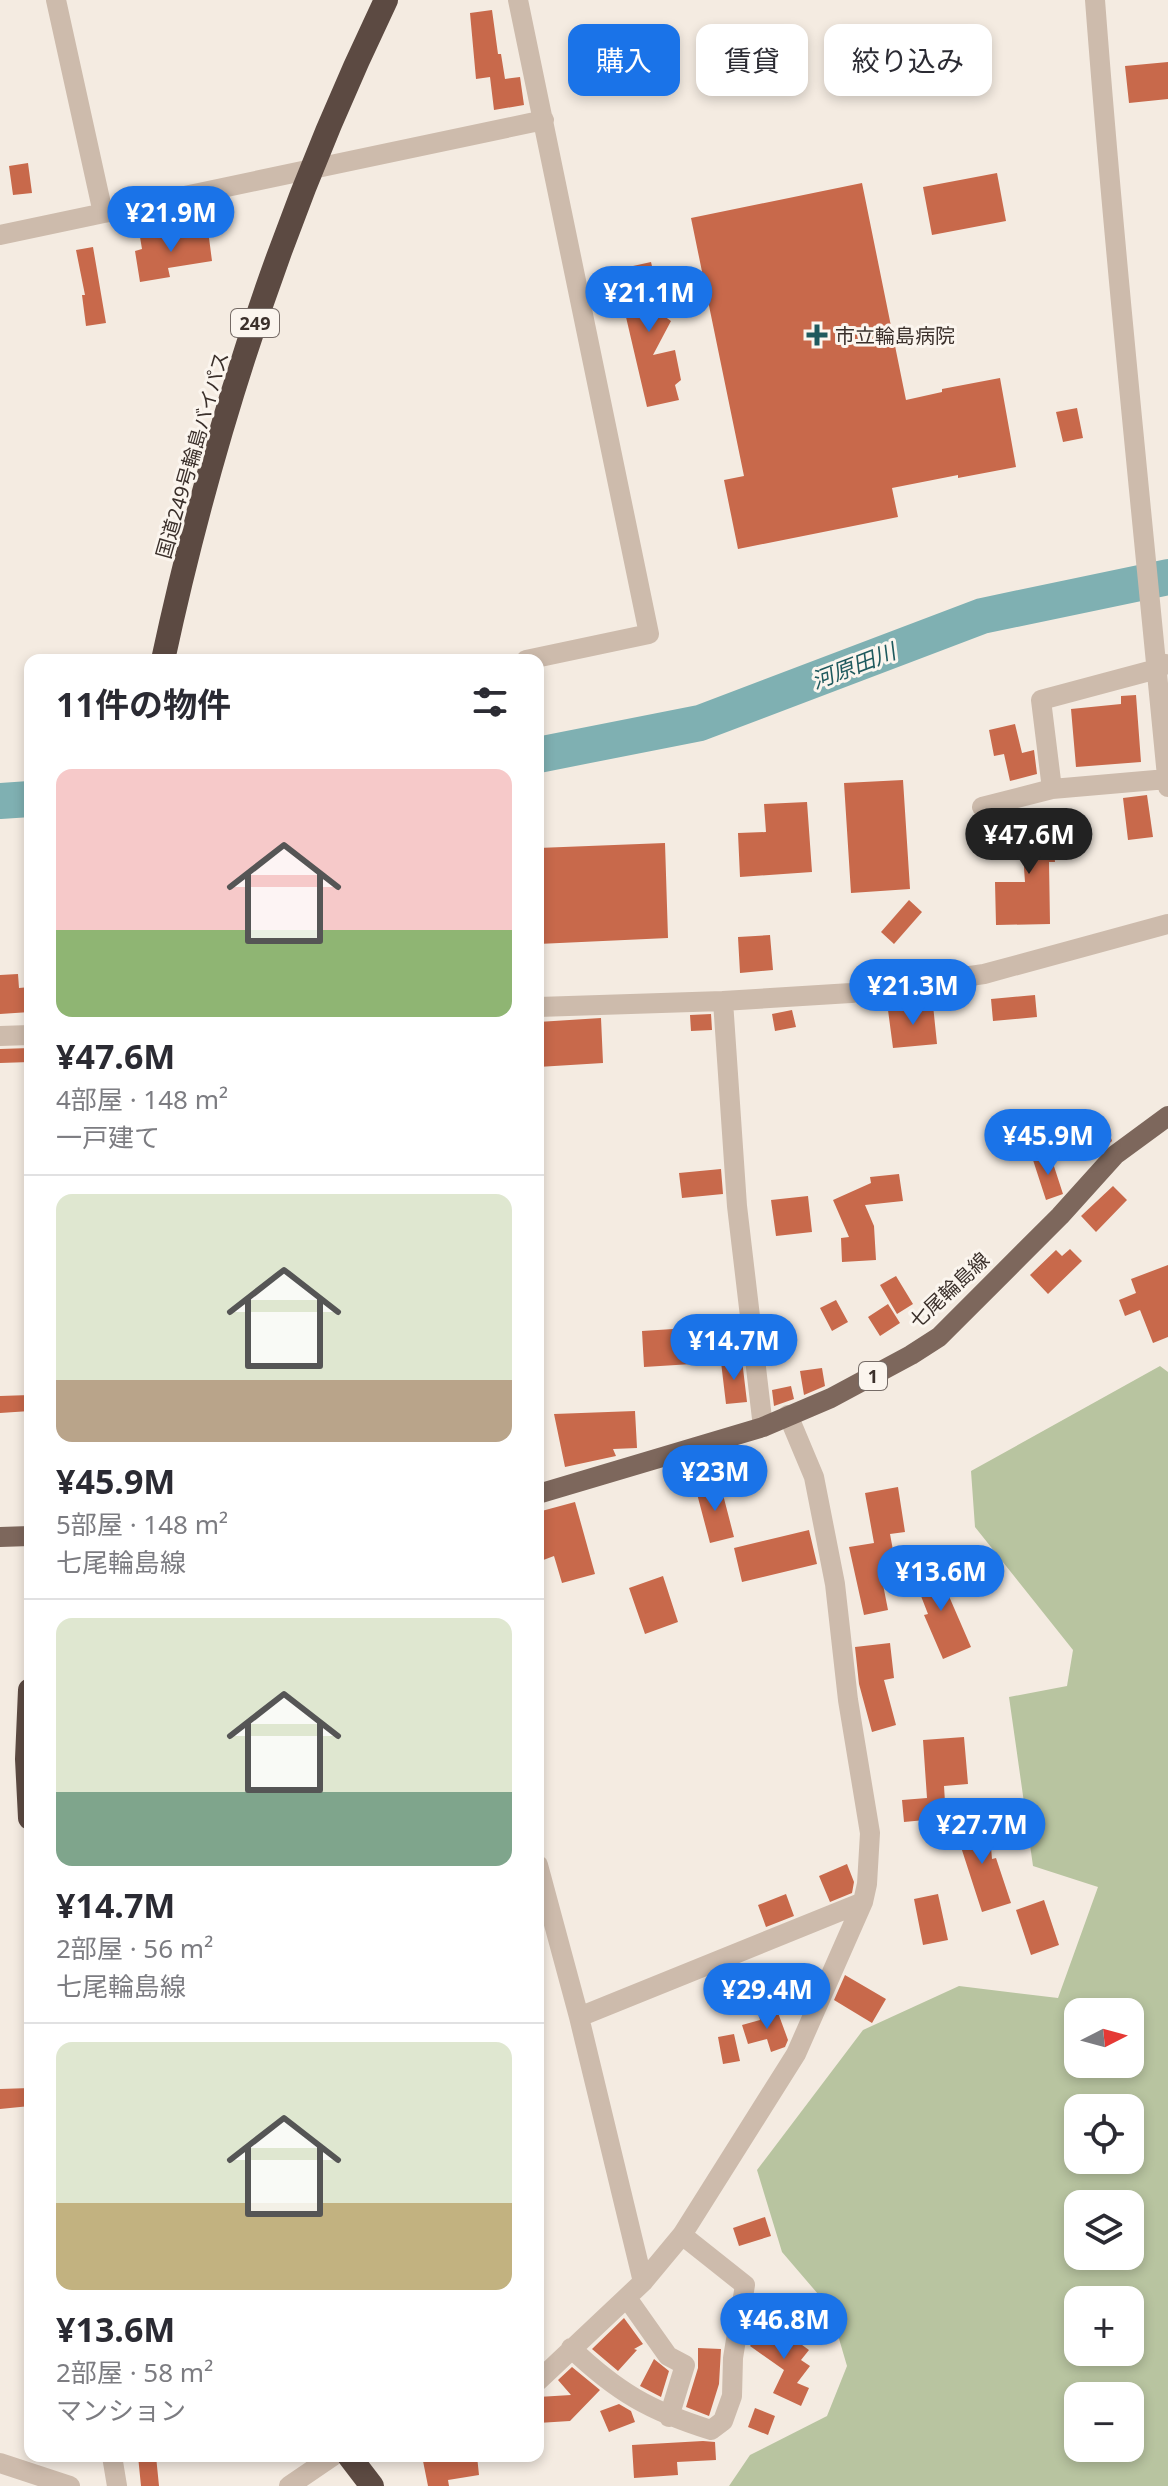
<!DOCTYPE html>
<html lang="ja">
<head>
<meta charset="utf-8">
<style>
  :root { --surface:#fff; --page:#f2f2f3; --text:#2b2b33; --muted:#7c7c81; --line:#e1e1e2; --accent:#1a73e8 }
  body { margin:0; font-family:"Noto Sans","Noto Sans JP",sans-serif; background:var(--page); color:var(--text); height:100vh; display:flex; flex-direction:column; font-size:30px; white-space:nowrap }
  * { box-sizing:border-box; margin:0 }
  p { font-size:26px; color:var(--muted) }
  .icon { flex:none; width:44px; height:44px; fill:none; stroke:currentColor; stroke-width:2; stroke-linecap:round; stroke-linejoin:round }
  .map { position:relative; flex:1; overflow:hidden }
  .details { position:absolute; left:24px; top:654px; width:520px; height:1808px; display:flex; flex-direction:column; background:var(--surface); border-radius:16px; box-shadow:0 4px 12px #0003 }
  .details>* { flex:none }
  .top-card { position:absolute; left:568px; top:24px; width:480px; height:72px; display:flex; gap:16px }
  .needle { width:52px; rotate:84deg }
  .controls { position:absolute; left:1064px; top:1998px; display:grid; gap:16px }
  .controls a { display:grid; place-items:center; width:80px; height:80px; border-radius:16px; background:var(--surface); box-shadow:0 4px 12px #0003; font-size:40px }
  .price { position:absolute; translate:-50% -68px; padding:0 18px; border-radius:28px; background:var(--accent); color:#fff; font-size:26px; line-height:52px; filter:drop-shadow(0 2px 4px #0008) }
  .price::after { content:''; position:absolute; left:50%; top:48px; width:24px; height:18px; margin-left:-12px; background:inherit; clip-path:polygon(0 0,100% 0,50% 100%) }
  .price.current { background:#222; color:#fff }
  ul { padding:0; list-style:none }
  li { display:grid; align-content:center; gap:16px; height:424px; padding:0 32px }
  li+li { border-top:2px solid var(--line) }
  li span { display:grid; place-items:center; height:248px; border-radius:16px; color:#555 }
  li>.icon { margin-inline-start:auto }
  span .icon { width:144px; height:144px; fill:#fffc; stroke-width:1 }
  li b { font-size:34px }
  h2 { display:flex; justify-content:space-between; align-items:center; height:96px; padding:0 32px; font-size:34px }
  .pill { padding:0 28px; border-radius:16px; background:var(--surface); box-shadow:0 4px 12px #0003; font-size:28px; line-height:72px }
  .pill.current { background:var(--accent); color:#fff }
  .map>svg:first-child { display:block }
  .green { fill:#b8c4a0; fill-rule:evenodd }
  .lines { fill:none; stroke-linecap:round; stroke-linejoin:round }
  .river { stroke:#7fb0b2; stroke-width:36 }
  .building { fill:#c8694b }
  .minor { stroke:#cdbbac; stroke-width:20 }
  .major { stroke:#7d675c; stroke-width:20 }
  .highway { stroke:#5c4a42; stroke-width:24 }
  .poi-dot { fill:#1f5a5e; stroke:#fbf5ee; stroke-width:3 }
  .labels { text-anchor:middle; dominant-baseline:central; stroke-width:6; stroke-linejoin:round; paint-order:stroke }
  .shield { fill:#fbf5ee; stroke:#756b66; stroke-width:2 }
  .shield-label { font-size:18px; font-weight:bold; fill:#3b302b }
  .poi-label { font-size:20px; fill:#3b302b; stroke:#fbf5ee; text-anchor:start }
  .street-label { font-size:20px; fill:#3b302b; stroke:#fbf5ee }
  .water-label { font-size:22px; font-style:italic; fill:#1f5a5e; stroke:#fbf5ee }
</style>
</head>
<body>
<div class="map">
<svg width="1168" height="2486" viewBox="0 0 1168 2486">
  <rect width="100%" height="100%" fill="#f4ebe1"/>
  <path class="green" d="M 1160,1366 L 1168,1372 L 1168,2486 L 729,2486 L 750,2455 L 827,2416 L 847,2366 L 830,2308 L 782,2252 L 757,2170 L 863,2030 L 959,1986 L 1058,1998 L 1098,1887 L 1033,1866 L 1009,1697 L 1067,1686 L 1073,1650 L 975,1527 L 971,1471 ZM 1078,2012 L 1130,2012 L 1130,2064 L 1078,2064 ZM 1078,2108 L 1130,2108 L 1130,2160 L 1078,2160 ZM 1078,2204 L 1130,2204 L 1130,2256 L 1078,2256 ZM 1078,2300 L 1130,2300 L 1130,2352 L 1078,2352 ZM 1078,2396 L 1130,2396 L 1130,2448 L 1078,2448 Z"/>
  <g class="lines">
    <path class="river" d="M 538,755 L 700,723 L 982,616 L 1168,577
      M 0,801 L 30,799"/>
  </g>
  <path class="building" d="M 492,10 L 498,54 L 501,54 L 505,79 L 520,77 L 524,105 L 494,110 L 490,77 L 476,79 L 470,13 Z
    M 1168,62 L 1168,99 L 1129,103 L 1125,66 Z
    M 28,163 L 32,193 L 13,195 L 9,166 Z
    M 997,173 L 1006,221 L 932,235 L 923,187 Z
    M 862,183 L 906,400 L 942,392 L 942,389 L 1000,378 L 1016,467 L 958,478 L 958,475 L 892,488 L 898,517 L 738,549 L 724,480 L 744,476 L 691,218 Z
    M 208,230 L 212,261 L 168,268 L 170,277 L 140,282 L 135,251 L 142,249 L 140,237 L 162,234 L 163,238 Z
    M 93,247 L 106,323 L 86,326 L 82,295 L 85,295 L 76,250 Z
    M 651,262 L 664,316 L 671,321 L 653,355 L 675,350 L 681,380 L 675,385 L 679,400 L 647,407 L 615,270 Z
    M 1077,408 L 1083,438 L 1063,442 L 1056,412 Z
    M 1136,695 L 1141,762 L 1076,767 L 1071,709 L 1121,704 L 1121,696 Z
    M 1015,724 L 1022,753 L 1034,750 L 1037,774 L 1010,781 L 1004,754 L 994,756 L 989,730 Z
    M 903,780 L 910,889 L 851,893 L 844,783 Z
    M 1147,795 L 1153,837 L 1128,840 L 1123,798 Z
    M 807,802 L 812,872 L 740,877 L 738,833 L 766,832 L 764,804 Z
    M 1051,811 L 1055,862 L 1049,862 L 1050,924 L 996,925 L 995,882 L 1025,882 L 1020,813 Z
    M 665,843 L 668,938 L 538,944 L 538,848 Z
    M 909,900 L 922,912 L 894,944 L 881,932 Z
    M 770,935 L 773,970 L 740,973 L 738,937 Z
    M 18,974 L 19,988 L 30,987 L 30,1012 L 0,1014 L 0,975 Z
    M 1035,995 L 1037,1017 L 993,1021 L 991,999 Z
    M 933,1005 L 937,1044 L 893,1048 L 888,1010 Z
    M 792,1010 L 796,1027 L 775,1031 L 772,1014 Z
    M 711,1014 L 712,1030 L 691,1031 L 690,1015 Z
    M 601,1018 L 603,1063 L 538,1067 L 538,1022 Z
    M 30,1048 L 30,1062 L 0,1063 L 0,1049 Z
    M 1107,1126 L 1112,1141 L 1100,1152 L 1072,1161 L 1065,1140 Z
    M 1050,1154 L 1063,1194 L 1046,1200 L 1033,1160 Z
    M 721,1169 L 723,1194 L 682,1198 L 679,1173 Z
    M 899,1174 L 903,1201 L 865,1205 L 874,1226 L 876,1260 L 842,1262 L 841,1238 L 849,1237 L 833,1200 L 871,1183 L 870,1177 Z
    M 1113,1186 L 1127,1200 L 1096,1232 L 1081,1216 Z
    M 808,1196 L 812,1232 L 776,1236 L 771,1200 Z
    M 1070,1249 L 1082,1261 L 1048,1294 L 1030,1275 L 1056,1250 L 1062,1256 Z
    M 1168,1265 L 1168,1337 L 1153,1343 L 1140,1310 L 1125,1316 L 1119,1300 L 1136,1293 L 1131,1279 Z
    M 896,1276 L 913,1304 L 897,1314 L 880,1285 Z
    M 836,1300 L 848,1322 L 832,1331 L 820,1308 Z
    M 888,1304 L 900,1323 L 880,1336 L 868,1317 Z
    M 689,1328 L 692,1364 L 644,1367 L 642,1331 Z
    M 742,1360 L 747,1402 L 726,1404 L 721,1362 Z
    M 822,1368 L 825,1386 L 804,1395 L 800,1371 Z
    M 791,1386 L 794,1399 L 774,1406 L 772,1390 Z
    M 30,1395 L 30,1411 L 0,1413 L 0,1396 Z
    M 635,1411 L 637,1448 L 613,1449 L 616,1456 L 565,1467 L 554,1414 Z
    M 720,1483 L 734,1537 L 710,1543 L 696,1490 Z
    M 898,1487 L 905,1532 L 890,1534 L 895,1561 L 879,1564 L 888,1610 L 864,1615 L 849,1547 L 874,1543 L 865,1493 Z
    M 575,1502 L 595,1574 L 562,1583 L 554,1556 L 538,1562 L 538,1512 Z
    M 809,1530 L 817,1564 L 742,1582 L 734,1548 Z
    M 935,1564 L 971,1647 L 943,1659 L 924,1615 L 928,1614 L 912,1573 Z
    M 663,1576 L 678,1622 L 645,1634 L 629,1588 Z
    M 890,1643 L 894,1678 L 884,1680 L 896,1725 L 872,1732 L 859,1684 L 855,1647 Z
    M 964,1737 L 968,1784 L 944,1786 L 946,1818 L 904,1822 L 902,1800 L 927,1798 L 923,1740 Z
    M 989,1824 L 992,1859 L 996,1858 L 1011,1903 L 982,1912 L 960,1844 L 956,1844 L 955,1826 Z
    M 847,1864 L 854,1882 L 852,1893 L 830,1902 L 819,1876 Z
    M 786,1894 L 794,1916 L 766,1927 L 758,1905 Z
    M 938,1894 L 948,1940 L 923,1945 L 914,1899 Z
    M 1044,1900 L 1059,1945 L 1031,1955 L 1016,1910 Z
    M 845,1975 L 886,1999 L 872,2023 L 834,2000 Z
    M 777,2010 L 788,2040 L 785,2047 L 771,2052 L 767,2039 L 748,2044 L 742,2025 L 760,2020 L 759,2016 Z
    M 734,2034 L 740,2061 L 723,2064 L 718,2037 Z
    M 30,2088 L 30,2106 L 0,2109 L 0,2089 Z
    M 765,2217 L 771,2236 L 739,2246 L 733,2228 Z
    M 624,2318 L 643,2344 L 634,2349 L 637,2350 L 618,2371 L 592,2349 Z
    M 769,2321 L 809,2350 L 801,2360 L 810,2366 L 797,2383 L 809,2388 L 801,2406 L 773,2393 L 784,2370 L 750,2346 Z
    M 698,2348 L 721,2349 L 719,2384 L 709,2416 L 686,2407 L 698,2368 Z
    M 654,2359 L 669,2371 L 661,2397 L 640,2386 Z
    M 572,2367 L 600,2390 L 570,2421 L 538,2423 L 538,2397 L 571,2395 L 558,2380 Z
    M 619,2404 L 631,2411 L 635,2422 L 609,2432 L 600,2411 Z
    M 755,2408 L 775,2416 L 768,2435 L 748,2427 Z
    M 703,2441 L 715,2442 L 716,2460 L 677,2462 L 678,2475 L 634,2478 L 632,2445 Z
    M 138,2456 L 156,2456 L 159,2486 L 141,2486 Z
    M 422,2456 L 443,2456 L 443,2459 L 477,2456 L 479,2475 L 448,2480 L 449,2486 L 428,2486 Z"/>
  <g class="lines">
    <path class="minor" d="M 56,0 L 103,213
      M 518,0 L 649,634 L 526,660
      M 1095,0 C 1115,263 1143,524 1168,787
      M 0,235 L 544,120
      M 1166,664 L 1157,669 L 1041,700 L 1052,789 L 1167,779
      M 982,807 L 1052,789
      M 723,1001 L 737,1206 L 763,1427
      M 538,1007 L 723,1001 L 851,993 L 984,974 L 1168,924
      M 0,1036 L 30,1035
      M 538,1865 L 579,2017 L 643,2282
      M 579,2017 L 863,1902
      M 627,2298 L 668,2356 L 685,2365 L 669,2417
      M 571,2348 C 617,2392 650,2411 711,2430 L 723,2421 L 732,2396 L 733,2358 L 745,2285 L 682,2235
      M 538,2381 L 643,2282 L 682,2235 L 796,2054 L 863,1902 L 867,1884 L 870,1833 L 848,1700 L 835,1584 L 814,1477 L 788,1415
      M 112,2456 L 117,2486
      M 0,2463 L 70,2486
      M 289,2486 L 333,2456"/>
    <path class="major" d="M 538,1494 L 763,1427 L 831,1398 L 911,1355 L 939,1337 L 1060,1216 L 1115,1155 L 1168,1116
      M 0,1537 L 30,1536"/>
    <path class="highway" d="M 163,660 C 212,432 285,210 386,0
      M 30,1690 L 27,1759 L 30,1818
      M 349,2456 L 372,2486"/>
  </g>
  <path class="poi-dot" d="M813 323h8v8h8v8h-8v8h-8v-8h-8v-8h8z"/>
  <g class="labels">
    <g class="shield">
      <rect x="231" y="309" width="48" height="28" rx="6"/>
      <rect x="859" y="1362" width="28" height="28" rx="6"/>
    </g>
    <g class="shield-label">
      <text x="255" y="323">249</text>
      <text x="873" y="1376">1</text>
    </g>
    <g class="poi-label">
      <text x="835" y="335">市立輪島病院</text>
    </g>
    <g class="street-label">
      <text transform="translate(192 455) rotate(-74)">国道249号輪島バイパス</text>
      <text transform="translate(949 1290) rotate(-43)">七尾輪島線</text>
    </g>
    <g class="water-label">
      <text transform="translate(853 665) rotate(-21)">河原田川</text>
    </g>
  </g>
</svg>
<div class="controls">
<a><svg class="needle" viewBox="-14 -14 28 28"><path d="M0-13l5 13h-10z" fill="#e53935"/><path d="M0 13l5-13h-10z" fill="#7c7c81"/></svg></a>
<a><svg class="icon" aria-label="locate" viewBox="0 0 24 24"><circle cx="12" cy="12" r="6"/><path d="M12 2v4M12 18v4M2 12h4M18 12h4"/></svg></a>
<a><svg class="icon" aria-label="layers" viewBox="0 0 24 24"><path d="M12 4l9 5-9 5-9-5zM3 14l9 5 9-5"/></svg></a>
<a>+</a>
<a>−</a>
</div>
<b class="price" style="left:171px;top:254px">¥21.9M</b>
<b class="price" style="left:649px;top:334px">¥21.1M</b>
<b class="price current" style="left:1029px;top:876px">¥47.6M</b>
<b class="price" style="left:913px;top:1027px">¥21.3M</b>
<b class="price" style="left:1048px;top:1177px">¥45.9M</b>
<b class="price" style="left:734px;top:1382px">¥14.7M</b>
<b class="price" style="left:715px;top:1513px">¥23M</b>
<b class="price" style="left:941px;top:1613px">¥13.6M</b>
<b class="price" style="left:982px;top:1866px">¥27.7M</b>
<b class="price" style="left:767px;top:2031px">¥29.4M</b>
<b class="price" style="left:784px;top:2361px">¥46.8M</b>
<div class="top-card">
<a class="pill current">購入</a>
<a class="pill">賃貸</a>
<a class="pill">絞り込み</a>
</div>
<section class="details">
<h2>11件の物件<svg class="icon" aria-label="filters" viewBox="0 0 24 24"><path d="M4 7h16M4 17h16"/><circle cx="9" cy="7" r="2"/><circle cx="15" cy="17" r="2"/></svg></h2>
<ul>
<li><span style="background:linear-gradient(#f6c9c9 65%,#8fb573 0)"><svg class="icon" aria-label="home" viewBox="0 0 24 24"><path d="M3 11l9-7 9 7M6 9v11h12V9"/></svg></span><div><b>¥47.6M</b><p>4部屋 · 148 m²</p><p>一戸建て</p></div></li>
<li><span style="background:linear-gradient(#dfe7d0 75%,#b9a48a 0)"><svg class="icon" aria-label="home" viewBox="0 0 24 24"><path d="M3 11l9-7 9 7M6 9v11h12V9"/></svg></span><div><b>¥45.9M</b><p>5部屋 · 148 m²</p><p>七尾輪島線</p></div></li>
<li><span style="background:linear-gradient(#dfe7d0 70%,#7fa58c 0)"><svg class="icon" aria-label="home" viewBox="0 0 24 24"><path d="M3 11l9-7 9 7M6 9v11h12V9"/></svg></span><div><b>¥14.7M</b><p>2部屋 · 56 m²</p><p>七尾輪島線</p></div></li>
<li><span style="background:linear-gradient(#dfe7d0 65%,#c2b280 0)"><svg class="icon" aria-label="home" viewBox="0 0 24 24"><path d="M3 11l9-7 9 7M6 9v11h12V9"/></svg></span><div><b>¥13.6M</b><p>2部屋 · 58 m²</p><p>マンション</p></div></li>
</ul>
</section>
</div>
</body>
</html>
